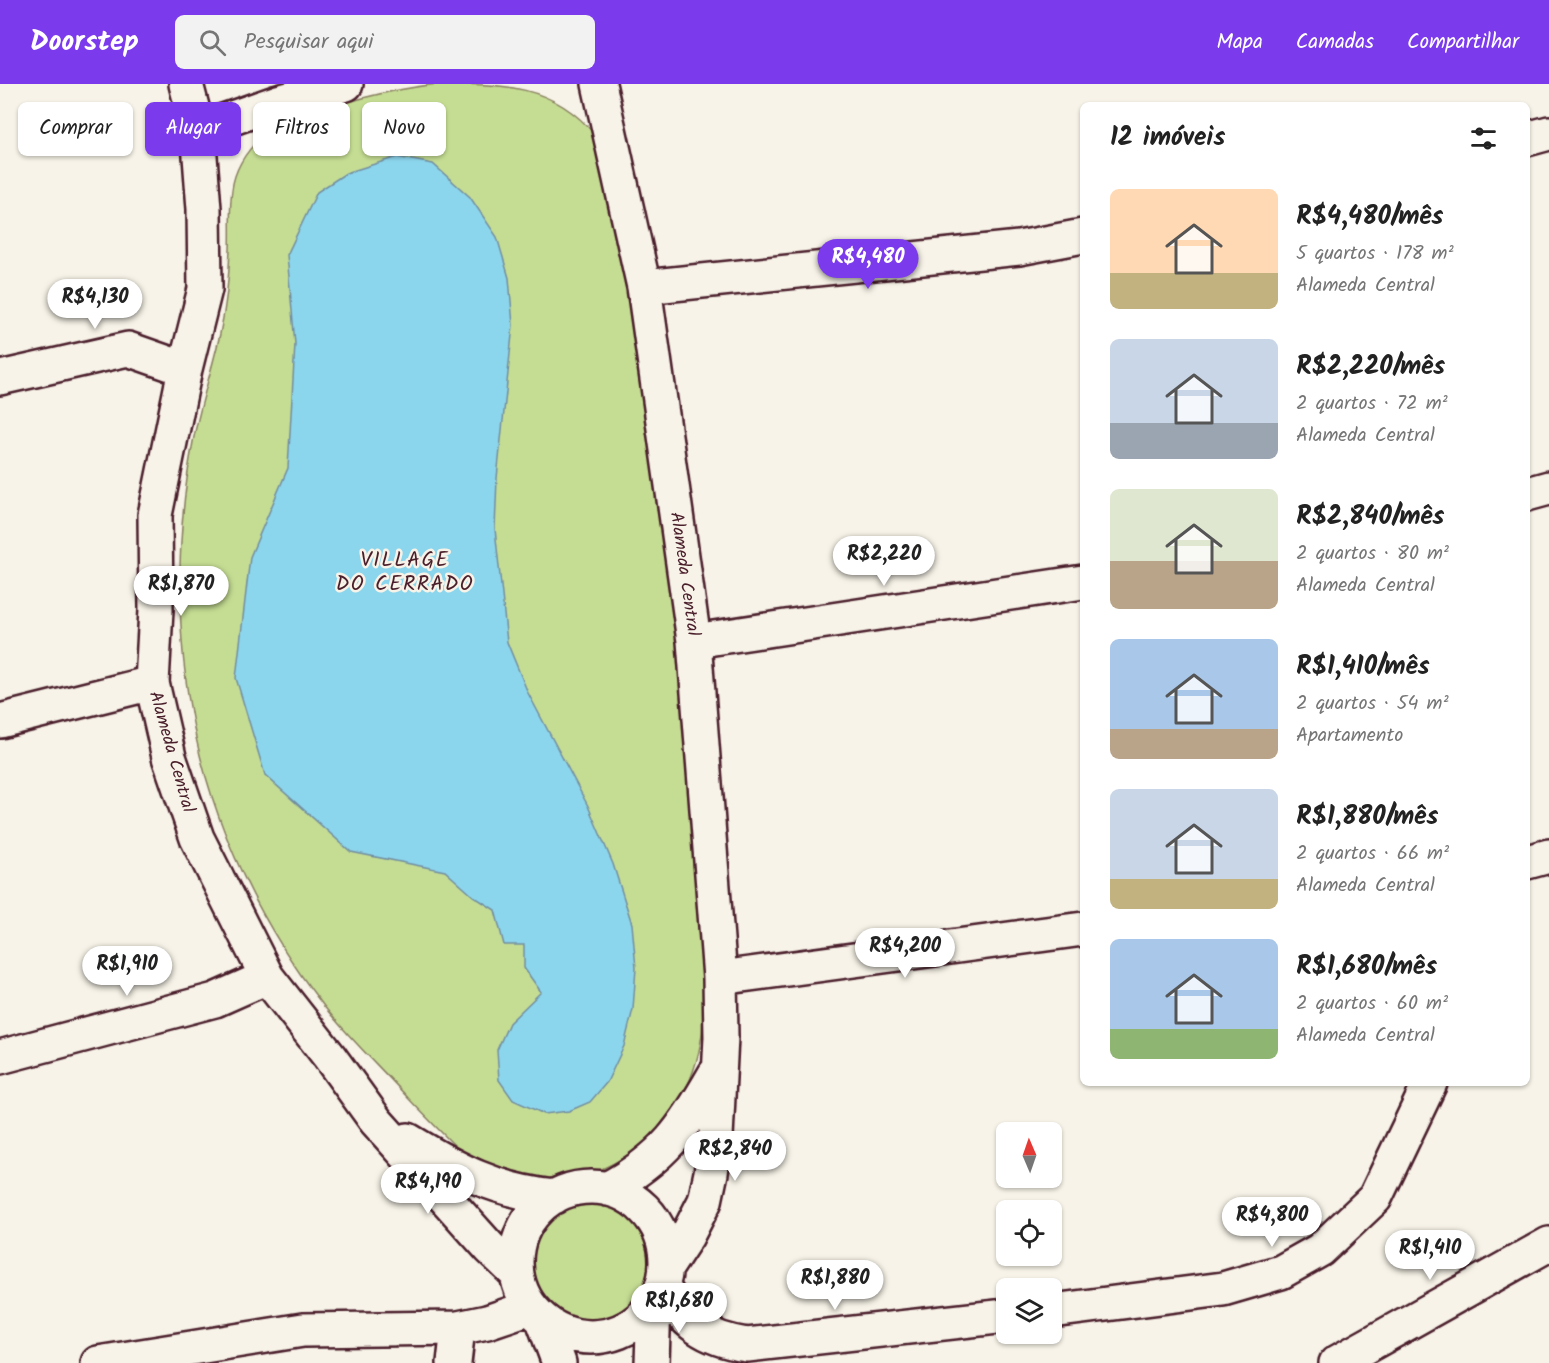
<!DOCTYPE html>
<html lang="pt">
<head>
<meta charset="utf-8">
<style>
  :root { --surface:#fff; --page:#f2f2f2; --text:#222; --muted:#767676; --accent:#7c3aed }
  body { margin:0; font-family:Kalam,sans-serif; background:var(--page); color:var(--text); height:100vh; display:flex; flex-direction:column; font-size:22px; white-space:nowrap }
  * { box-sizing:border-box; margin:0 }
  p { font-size:20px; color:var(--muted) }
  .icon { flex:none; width:33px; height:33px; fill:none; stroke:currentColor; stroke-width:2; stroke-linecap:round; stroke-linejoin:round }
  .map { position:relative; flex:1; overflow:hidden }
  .details { position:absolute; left:1080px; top:18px; width:450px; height:984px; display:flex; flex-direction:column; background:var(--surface); border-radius:9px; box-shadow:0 2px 4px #0004 }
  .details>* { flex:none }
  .banner { position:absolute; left:18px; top:18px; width:570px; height:54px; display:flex; gap:12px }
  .needle { width:39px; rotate:358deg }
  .tools { position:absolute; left:996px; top:1038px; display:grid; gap:12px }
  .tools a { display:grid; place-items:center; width:66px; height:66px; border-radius:9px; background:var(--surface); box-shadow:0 2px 4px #0004; font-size:30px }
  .price { position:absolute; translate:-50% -51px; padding:0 14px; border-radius:21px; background:#fff; color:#222; font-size:20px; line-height:39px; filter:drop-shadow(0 2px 3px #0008) }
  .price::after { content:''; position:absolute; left:50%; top:36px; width:18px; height:14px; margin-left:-9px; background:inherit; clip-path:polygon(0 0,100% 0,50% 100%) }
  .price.selected { background:var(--accent); color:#fff }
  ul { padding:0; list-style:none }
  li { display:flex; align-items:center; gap:18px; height:150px; padding:0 30px }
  li span { display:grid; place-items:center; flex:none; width:168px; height:120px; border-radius:9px; color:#555 }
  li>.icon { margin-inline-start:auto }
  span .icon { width:72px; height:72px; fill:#fffc; stroke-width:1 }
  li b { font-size:26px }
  h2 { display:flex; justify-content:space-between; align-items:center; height:72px; padding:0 30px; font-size:26px }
  .tag { padding:0 21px; border-radius:9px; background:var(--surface); box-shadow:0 2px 4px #0004; font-size:21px; line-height:54px }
  .tag.selected { background:var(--accent); color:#fff }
  header { display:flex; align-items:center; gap:36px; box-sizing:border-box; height:84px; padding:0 30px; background:var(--accent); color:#fff }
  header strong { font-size:28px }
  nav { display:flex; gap:33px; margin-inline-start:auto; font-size:21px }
  .search { width:420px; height:54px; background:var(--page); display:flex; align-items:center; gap:15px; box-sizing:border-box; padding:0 21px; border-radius:9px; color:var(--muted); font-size:22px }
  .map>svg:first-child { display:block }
  .green { fill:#c5dd93; stroke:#887e5f; stroke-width:1.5 }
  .water { fill:#8cd6ed; stroke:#728d9f; stroke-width:1.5 }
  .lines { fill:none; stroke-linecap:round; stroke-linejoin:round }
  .minor-casing { stroke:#4a1f2b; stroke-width:38 }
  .minor { stroke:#f7f3e8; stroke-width:33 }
  .labels { text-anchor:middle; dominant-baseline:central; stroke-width:5; stroke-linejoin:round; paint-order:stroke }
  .street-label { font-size:18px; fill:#4a1f2b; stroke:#f7f3e8 }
  .quarter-label { font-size:21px; letter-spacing:1.5px; fill:#4a1f2b; stroke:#f7f3e8 }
</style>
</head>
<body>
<header>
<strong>Doorstep</strong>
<div class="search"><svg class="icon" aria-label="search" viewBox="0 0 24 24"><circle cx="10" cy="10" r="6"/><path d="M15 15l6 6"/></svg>Pesquisar aqui</div>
<nav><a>Mapa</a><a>Camadas</a><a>Compartilhar</a></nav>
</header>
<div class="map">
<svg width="1549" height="1279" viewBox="0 0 1549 1279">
  <rect width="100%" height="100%" fill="#f7f3e8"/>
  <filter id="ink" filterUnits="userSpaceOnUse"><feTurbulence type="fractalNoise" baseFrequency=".0167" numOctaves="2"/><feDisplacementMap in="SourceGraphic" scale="12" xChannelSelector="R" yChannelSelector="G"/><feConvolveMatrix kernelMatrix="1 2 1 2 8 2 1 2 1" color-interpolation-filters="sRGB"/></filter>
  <g filter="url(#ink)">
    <path class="green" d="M 437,0 C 502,0 554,0 595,51 L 634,207 L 669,444 L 703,881 C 703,903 704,926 702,949 C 696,1000 668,1048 623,1074 C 600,1088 570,1099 542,1096 C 531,1095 520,1091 509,1088 C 499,1086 485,1085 476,1081 C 469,1078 463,1069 457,1064 C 441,1048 425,1032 409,1015 C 381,984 349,954 323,921 C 266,847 223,762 200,671 C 175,570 174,459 193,358 C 200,321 212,286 220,250 C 226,222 229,194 230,166 C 231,146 229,126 232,106 C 234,87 245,68 260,55 C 271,46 284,41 297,36 C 343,17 388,6 437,0 Z
      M532 1178a59 59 0 1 1 118 0a59 59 0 1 1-118 0Z"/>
    <path class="water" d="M 397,73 L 433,80 L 470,113 L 497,153 L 509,194 L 513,241 L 497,394 L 495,445 L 507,558 L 528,609 L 588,722 L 613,780 L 632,840 L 636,884 L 633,925 L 624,962 L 607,998 L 590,1018 L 569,1027 L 544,1030 L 513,1016 L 499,996 L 497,966 L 509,939 L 541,908 L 524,884 L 524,861 L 504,861 L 495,826 L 473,812 L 445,787 L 351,768 L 265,691 L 236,594 L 250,473 L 288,384 L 295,260 L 287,171 L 317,108 L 346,89 Z"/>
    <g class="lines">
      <g class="minor-casing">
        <path id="minor" d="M 186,0 L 198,46 L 204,125 L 205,205 L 185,285 L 155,431 L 156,526 L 152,599 L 169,673 L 197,754 L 267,893 L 329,972 L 376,1037 L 490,1164 L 517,1190
          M 599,0 L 644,203 L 694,557 L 720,894 L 721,953 L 716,1053 L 711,1089 L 705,1117 L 687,1152 L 666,1184
          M 198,46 L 278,18 L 346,0
          M 1527,55 L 1549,49
          M 644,203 L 1019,164 L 1083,152
          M 0,294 L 128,265 L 185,285
          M 1527,410 L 1549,404
          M 694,557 L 1083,498
          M 0,637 L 152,599
          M 1527,778 L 1549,772
          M 720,894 L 1083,845
          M 0,973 L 215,916 L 267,893
          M 408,1056 C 459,1087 494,1106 554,1113
          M516 1178a75 75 0 1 1 150 0a75 75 0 1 1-150 0Z
          M 607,1105 C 665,1073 683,1046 715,990
          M 662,1202 C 683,1239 706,1255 747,1261 L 1006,1232
          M 1052,1227 L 1223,1205 L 1281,1188 L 1320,1166 L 1375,1114 L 1430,999
          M 543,1236 L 559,1279
          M 98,1279 L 303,1246 L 458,1244 L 487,1238 L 531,1223
          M 454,1279 L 458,1244
          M 652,1279 L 654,1218
          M 1336,1279 L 1549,1160"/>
      </g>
      <use href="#minor" class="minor"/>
    </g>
  </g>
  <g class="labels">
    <g class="street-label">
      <text transform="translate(684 490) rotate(82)">Alameda Central</text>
      <text transform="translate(171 668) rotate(74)">Alameda Central</text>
    </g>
    <g class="quarter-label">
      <text x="405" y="476">VILLAGE<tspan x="405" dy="24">DO CERRADO</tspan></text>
    </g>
  </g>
</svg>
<div class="tools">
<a><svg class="needle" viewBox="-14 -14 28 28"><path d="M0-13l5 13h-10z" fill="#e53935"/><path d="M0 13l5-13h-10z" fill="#767676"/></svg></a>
<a><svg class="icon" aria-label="locate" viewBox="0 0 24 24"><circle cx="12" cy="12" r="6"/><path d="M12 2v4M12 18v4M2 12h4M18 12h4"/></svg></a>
<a><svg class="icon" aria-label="layers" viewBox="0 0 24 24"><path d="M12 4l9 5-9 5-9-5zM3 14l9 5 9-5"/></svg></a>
</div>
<b class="price selected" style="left:868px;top:206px">R$4,480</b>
<b class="price" style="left:95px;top:246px">R$4,130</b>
<b class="price" style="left:884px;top:503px">R$2,220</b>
<b class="price" style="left:181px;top:533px">R$1,870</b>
<b class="price" style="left:905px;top:895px">R$4,200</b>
<b class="price" style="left:127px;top:913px">R$1,910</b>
<b class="price" style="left:735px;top:1098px">R$2,840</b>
<b class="price" style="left:428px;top:1131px">R$4,190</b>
<b class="price" style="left:1272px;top:1164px">R$4,800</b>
<b class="price" style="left:1430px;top:1197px">R$1,410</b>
<b class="price" style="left:835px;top:1227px">R$1,880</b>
<b class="price" style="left:679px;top:1250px">R$1,680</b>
<div class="banner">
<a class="tag">Comprar</a>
<a class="tag selected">Alugar</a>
<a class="tag">Filtros</a>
<a class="tag">Novo</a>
</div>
<section class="details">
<h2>12 imóveis<svg class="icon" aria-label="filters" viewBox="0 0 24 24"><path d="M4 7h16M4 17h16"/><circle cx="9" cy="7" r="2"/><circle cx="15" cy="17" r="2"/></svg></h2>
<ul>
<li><span style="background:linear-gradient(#ffd9b3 70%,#c2b280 0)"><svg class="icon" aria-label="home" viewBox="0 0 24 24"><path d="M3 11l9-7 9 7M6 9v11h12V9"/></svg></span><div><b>R$4,480/mês</b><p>5 quartos · 178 m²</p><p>Alameda Central</p></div></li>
<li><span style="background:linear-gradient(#c9d6e8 70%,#9aa5b1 0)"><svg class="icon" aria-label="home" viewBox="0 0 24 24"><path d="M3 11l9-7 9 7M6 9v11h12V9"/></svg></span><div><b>R$2,220/mês</b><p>2 quartos · 72 m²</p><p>Alameda Central</p></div></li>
<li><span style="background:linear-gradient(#dfe7d0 60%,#b9a48a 0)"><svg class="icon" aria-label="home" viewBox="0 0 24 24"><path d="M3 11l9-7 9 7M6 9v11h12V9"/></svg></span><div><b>R$2,840/mês</b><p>2 quartos · 80 m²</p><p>Alameda Central</p></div></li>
<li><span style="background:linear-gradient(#a9c7e8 75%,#b9a48a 0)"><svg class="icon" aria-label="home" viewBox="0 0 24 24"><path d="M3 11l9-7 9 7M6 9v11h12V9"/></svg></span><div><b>R$1,410/mês</b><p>2 quartos · 54 m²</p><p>Apartamento</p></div></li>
<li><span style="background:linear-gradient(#c9d6e8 75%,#c2b280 0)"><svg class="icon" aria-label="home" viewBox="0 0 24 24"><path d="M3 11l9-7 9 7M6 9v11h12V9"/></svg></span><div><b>R$1,880/mês</b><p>2 quartos · 66 m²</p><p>Alameda Central</p></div></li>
<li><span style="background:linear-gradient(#a9c7e8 75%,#8fb573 0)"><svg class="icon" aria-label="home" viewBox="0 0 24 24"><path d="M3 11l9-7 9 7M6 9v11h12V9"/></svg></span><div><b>R$1,680/mês</b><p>2 quartos · 60 m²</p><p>Alameda Central</p></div></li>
</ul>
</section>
</div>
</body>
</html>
